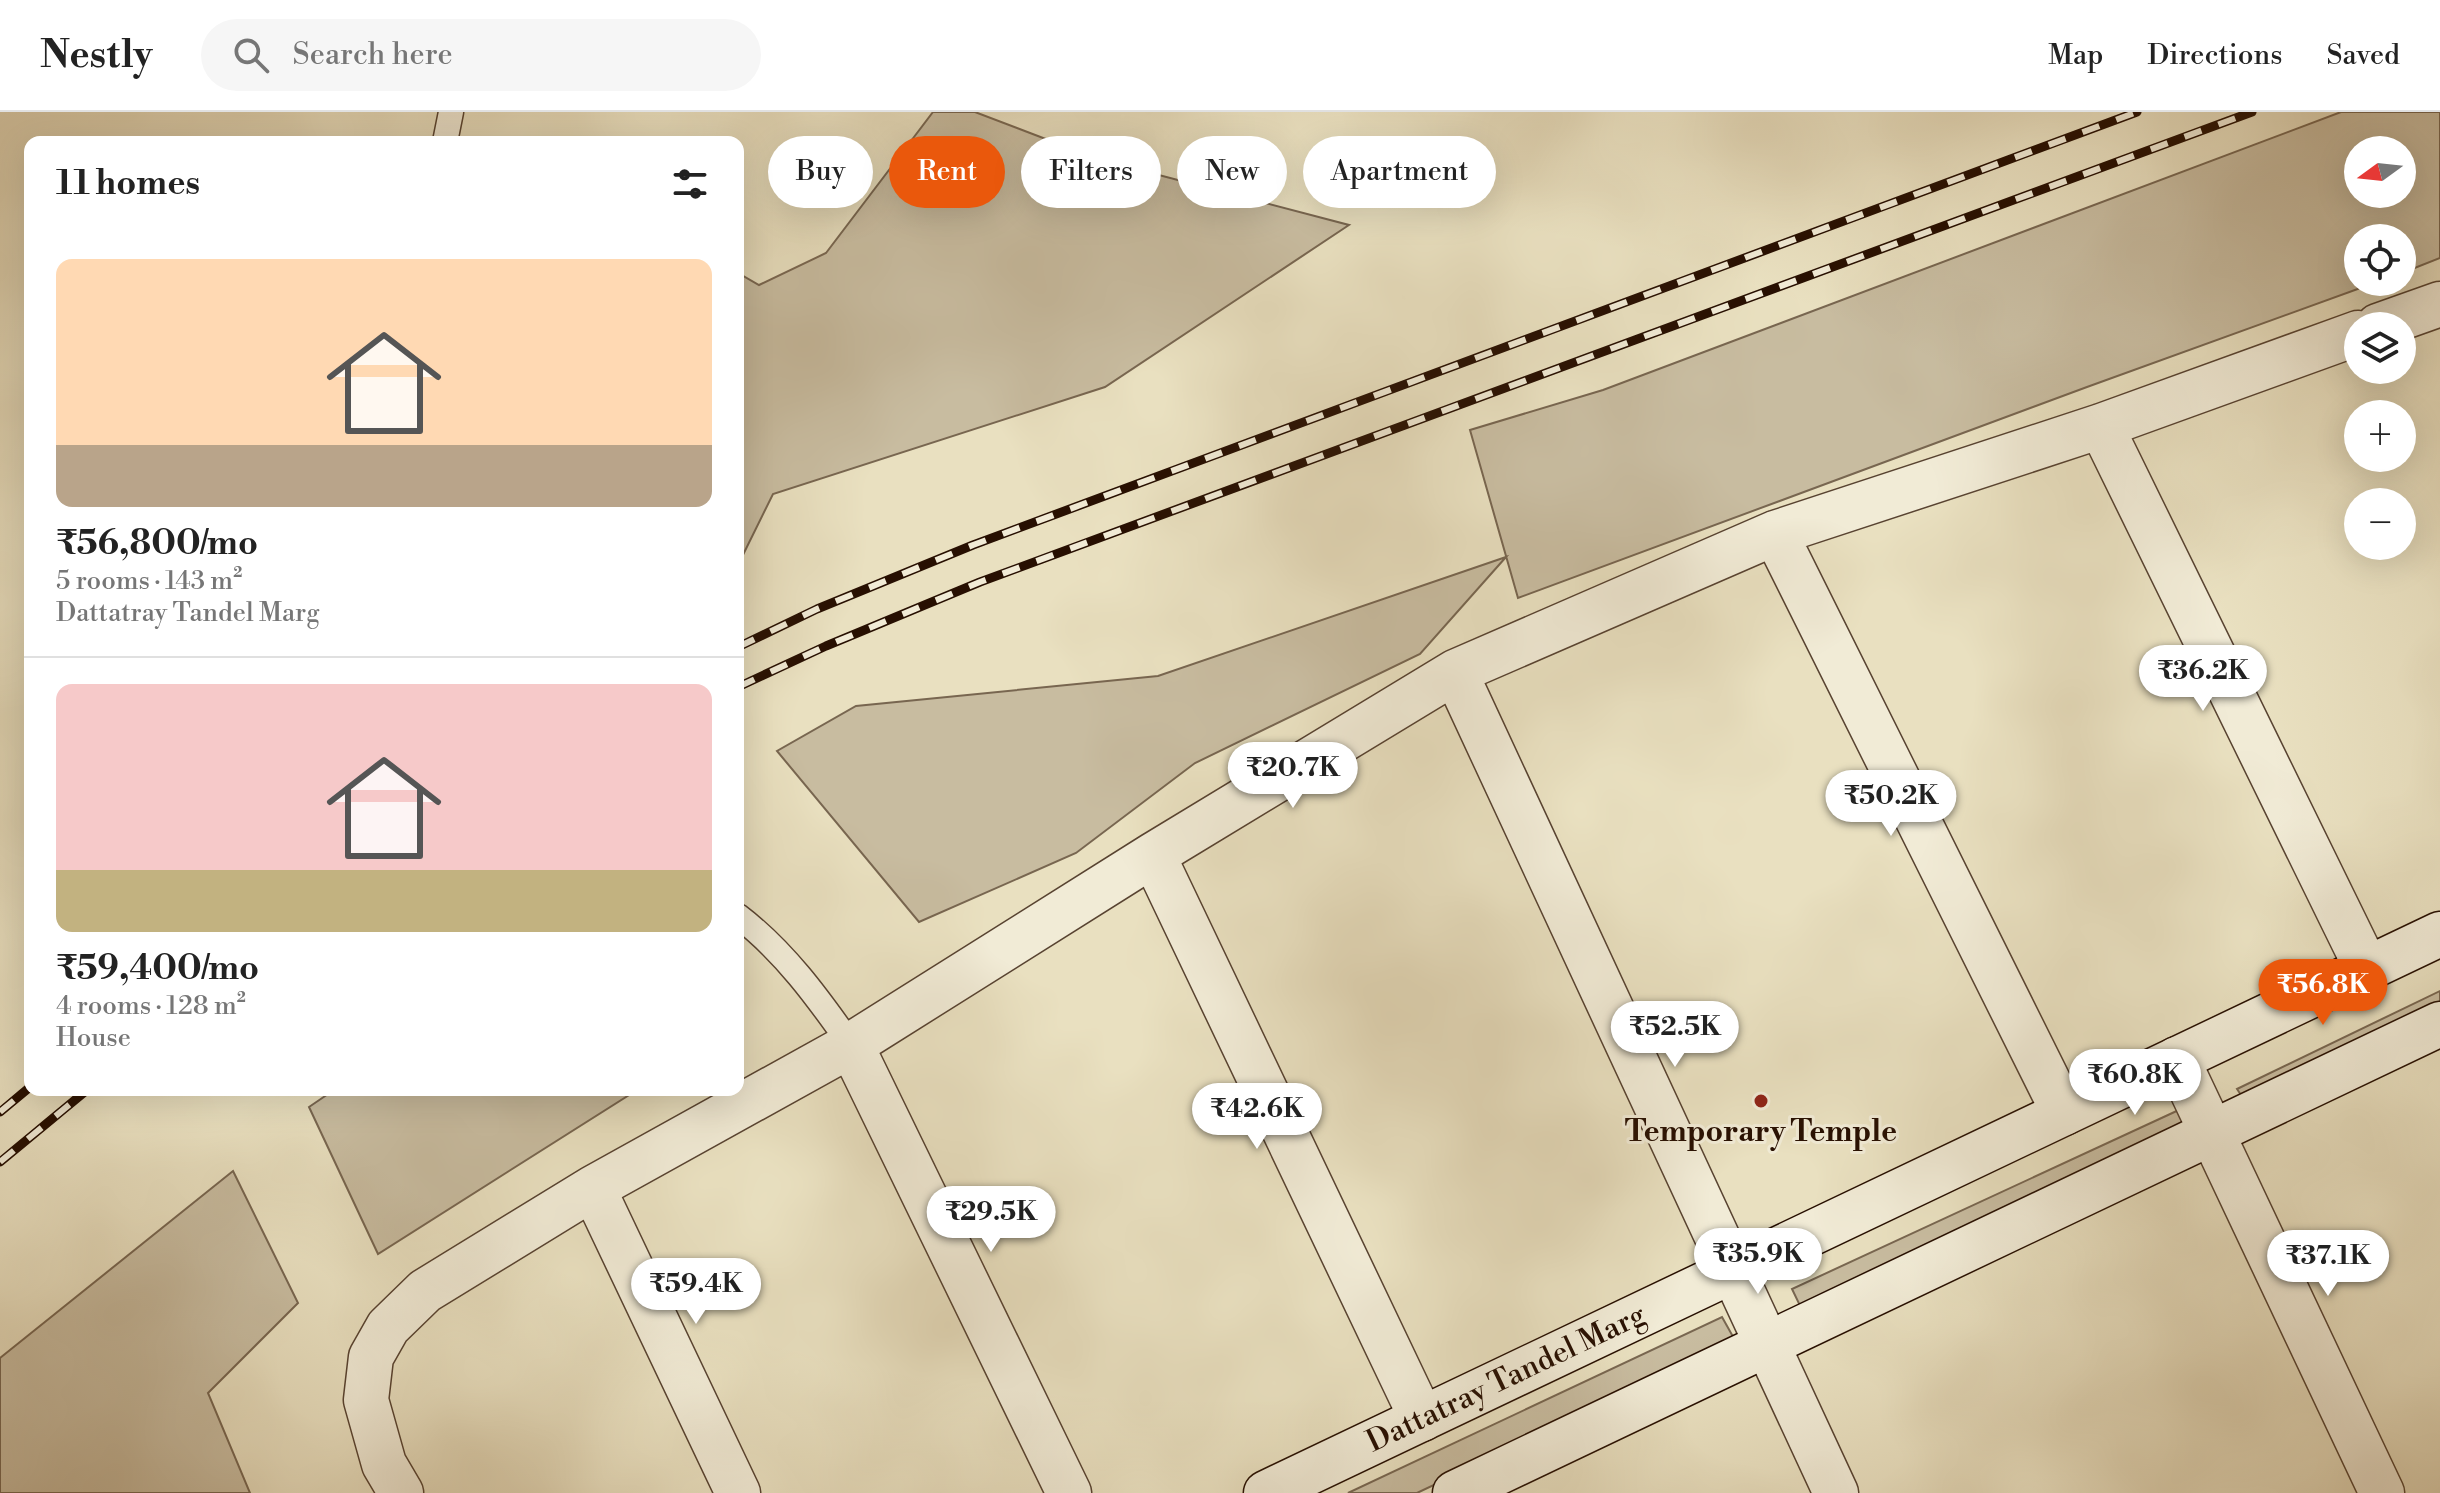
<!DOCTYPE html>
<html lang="en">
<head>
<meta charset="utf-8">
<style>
  :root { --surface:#fff; --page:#f6f6f6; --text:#222; --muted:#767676; --line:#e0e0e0; --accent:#ea580c }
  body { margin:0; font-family:"Libre Bodoni",serif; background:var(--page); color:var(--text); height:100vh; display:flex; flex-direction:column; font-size:30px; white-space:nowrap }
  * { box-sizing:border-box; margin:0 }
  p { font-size:26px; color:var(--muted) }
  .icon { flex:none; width:44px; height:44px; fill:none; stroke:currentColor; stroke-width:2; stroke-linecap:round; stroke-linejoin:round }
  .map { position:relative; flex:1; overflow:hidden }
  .side { position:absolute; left:24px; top:24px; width:720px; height:960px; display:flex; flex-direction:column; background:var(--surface); border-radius:16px; box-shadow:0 8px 32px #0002 }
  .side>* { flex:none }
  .top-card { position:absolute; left:768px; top:24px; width:760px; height:72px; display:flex; gap:16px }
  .needle { width:52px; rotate:255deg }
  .tools { position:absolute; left:2344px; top:24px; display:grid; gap:16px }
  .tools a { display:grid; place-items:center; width:72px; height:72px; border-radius:50%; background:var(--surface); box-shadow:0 8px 32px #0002; font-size:40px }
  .price { position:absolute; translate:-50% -68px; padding:0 18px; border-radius:28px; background:#fff; color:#222; font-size:26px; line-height:52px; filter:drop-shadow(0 2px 4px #0008) }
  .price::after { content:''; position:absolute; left:50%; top:48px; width:24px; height:18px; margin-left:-12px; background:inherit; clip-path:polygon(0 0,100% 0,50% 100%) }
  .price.active { background:var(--accent); color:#fff }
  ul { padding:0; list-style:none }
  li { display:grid; align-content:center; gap:16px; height:424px; padding:0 32px }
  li+li { border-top:2px solid var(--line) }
  li span { display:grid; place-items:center; height:248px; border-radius:16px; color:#555 }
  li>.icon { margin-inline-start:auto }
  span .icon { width:144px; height:144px; fill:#fffc; stroke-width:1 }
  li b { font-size:34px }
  h2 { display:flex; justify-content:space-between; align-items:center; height:96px; padding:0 32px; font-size:34px }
  .tag { padding:0 28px; border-radius:36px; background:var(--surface); box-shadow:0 8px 32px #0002; font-size:28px; line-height:72px }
  .tag.active { background:var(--accent); color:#fff }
  header { display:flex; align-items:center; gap:48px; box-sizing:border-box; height:112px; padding:0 40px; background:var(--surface); border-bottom:2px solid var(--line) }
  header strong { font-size:38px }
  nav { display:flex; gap:44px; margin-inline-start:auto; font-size:28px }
  .search { width:560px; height:72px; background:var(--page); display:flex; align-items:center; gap:20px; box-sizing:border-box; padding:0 28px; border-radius:44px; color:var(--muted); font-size:30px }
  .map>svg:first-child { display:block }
  .green { fill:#c8bca0; stroke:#786650; stroke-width:2; fill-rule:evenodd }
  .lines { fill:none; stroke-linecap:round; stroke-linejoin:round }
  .lane-casing { stroke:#584331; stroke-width:27 }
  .street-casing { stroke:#584331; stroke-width:47 }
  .secondary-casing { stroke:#270f01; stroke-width:47 }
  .lane { stroke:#f1ebd6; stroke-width:24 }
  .street { stroke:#f1ebd6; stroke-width:44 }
  .secondary { stroke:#f1ebd6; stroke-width:44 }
  .rail-casing { stroke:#270f01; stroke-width:9 }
  .rail { stroke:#f1ebd6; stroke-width:6; stroke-dasharray:18; stroke-linecap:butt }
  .poi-dot { fill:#8f2418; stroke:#f1ebd6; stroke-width:3 }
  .labels { text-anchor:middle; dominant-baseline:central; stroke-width:6; stroke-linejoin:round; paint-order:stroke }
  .poi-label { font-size:30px; font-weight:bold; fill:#270f01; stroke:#f1ebd6 }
  .street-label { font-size:30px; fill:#270f01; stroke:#f1ebd6 }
</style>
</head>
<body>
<header>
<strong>Nestly</strong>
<div class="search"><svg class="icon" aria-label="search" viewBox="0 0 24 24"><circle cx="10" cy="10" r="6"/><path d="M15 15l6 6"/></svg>Search here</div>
<nav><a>Map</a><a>Directions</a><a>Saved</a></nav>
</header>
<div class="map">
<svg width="2440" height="1381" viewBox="0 0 2440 1381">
  <rect width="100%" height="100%" fill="#e9e0c0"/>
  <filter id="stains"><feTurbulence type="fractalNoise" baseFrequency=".0025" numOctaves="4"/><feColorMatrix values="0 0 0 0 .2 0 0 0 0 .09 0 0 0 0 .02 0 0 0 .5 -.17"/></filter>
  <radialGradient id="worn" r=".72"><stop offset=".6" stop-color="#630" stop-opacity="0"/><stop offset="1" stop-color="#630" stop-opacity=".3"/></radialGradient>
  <path class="green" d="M 933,0 L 975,0 L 1098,47 L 1349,113 L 1105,275 L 773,382 L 738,453 L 738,161 L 759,173 L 826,141 Z
    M 2341,0 L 2440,0 L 2440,146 L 2402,161 L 2402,126 L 2358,126 L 2358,170 L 2377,170 L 2087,275 L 1518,486 L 1470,318 L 1603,278 ZM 2402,38 L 2402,82 L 2358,82 L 2358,38 Z
    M 1506,445 L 1420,542 L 1195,651 L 1076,741 L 919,810 L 777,639 L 856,594 L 1158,564 Z
    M 2440,879 L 2440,897 L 2245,989 L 2237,977 Z
    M 334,978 L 637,978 L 378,1142 L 309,995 Z
    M 2181,997 L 2187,1017 L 1804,1202 L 1792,1177 Z
    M 233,1059 L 298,1191 L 208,1281 L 250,1381 L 0,1381 L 0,1246 Z
    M 1722,1205 L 1736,1230 L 1417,1381 L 1348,1381 Z"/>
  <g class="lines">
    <g class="lane-casing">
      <path id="lane" d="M 445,30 L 451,0
        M 738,804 C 784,839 818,886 851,933"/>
    </g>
    <g class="street-casing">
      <path id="street" d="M 2378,214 L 2440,192
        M 2101,314 L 2367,857
        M 1775,421 L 2064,1001
        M 1455,560 L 1836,1381
        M 1153,743 L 1422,1307
        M 851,933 L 1069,1381
        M 2177,947 L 2382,1381
        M 593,1076 L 738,1381
        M 401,1381 L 384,1352 L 366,1288 L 371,1245 L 388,1215 L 425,1179 L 593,1076 L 851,933 L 1153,743 L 1455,560 L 1775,421 L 2101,314 L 2358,221"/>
    </g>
    <g class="secondary-casing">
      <g id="secondary">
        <path id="s1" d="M 1266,1381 L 2440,822"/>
        <path d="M 1455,1381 L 2440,912"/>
      </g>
    </g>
    <use href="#lane" class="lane"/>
    <use href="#street" class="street"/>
    <use href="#secondary" class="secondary"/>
    <g class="rail-casing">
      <path id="rail" d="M 738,535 L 817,497 L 973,433 L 2137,0
        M 738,575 L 826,534 L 980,470 L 2252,0
        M 0,1000 L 30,975
        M 0,1050 L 87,978"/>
    </g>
    <use href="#rail" class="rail"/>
  </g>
  <circle class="poi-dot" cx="1761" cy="989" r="8"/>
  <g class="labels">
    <g class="poi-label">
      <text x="1761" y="1020">Temporary Temple</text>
    </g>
    <g class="street-label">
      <text stroke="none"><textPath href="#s1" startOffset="266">Dattatray Tandel Marg</textPath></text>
    </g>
  </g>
  <rect width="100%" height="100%" filter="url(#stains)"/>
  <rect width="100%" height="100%" fill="url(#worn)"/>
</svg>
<div class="tools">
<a><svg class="needle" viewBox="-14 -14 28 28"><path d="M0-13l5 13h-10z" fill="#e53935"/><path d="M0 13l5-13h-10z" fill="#767676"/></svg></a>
<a><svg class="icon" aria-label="locate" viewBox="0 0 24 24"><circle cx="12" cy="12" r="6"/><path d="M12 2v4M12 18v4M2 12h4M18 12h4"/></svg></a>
<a><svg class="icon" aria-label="layers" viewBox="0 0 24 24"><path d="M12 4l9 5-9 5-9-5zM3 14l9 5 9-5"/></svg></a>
<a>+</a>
<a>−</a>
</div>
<b class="price" style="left:2203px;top:601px">₹36.2K</b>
<b class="price" style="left:1293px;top:698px">₹20.7K</b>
<b class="price" style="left:1891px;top:726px">₹50.2K</b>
<b class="price active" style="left:2323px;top:915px">₹56.8K</b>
<b class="price" style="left:1675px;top:957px">₹52.5K</b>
<b class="price" style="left:2135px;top:1005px">₹60.8K</b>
<b class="price" style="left:1257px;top:1039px">₹42.6K</b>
<b class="price" style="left:991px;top:1142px">₹29.5K</b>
<b class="price" style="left:1758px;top:1184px">₹35.9K</b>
<b class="price" style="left:2328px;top:1186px">₹37.1K</b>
<b class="price" style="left:696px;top:1214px">₹59.4K</b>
<div class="top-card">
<a class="tag">Buy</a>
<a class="tag active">Rent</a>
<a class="tag">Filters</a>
<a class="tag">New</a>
<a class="tag">Apartment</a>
</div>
<section class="side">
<h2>11 homes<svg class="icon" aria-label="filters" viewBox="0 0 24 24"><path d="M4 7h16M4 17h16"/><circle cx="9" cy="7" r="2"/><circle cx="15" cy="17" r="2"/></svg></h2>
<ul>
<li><span style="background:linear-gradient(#ffd9b3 75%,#b9a48a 0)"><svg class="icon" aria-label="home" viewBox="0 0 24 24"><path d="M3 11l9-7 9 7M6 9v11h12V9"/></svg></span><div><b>₹56,800/mo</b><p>5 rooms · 143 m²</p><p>Dattatray Tandel Marg</p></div></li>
<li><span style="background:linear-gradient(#f6c9c9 75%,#c2b280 0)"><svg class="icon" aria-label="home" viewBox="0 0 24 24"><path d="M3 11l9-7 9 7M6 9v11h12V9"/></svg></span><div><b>₹59,400/mo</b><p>4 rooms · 128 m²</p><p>House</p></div></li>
</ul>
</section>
</div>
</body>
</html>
